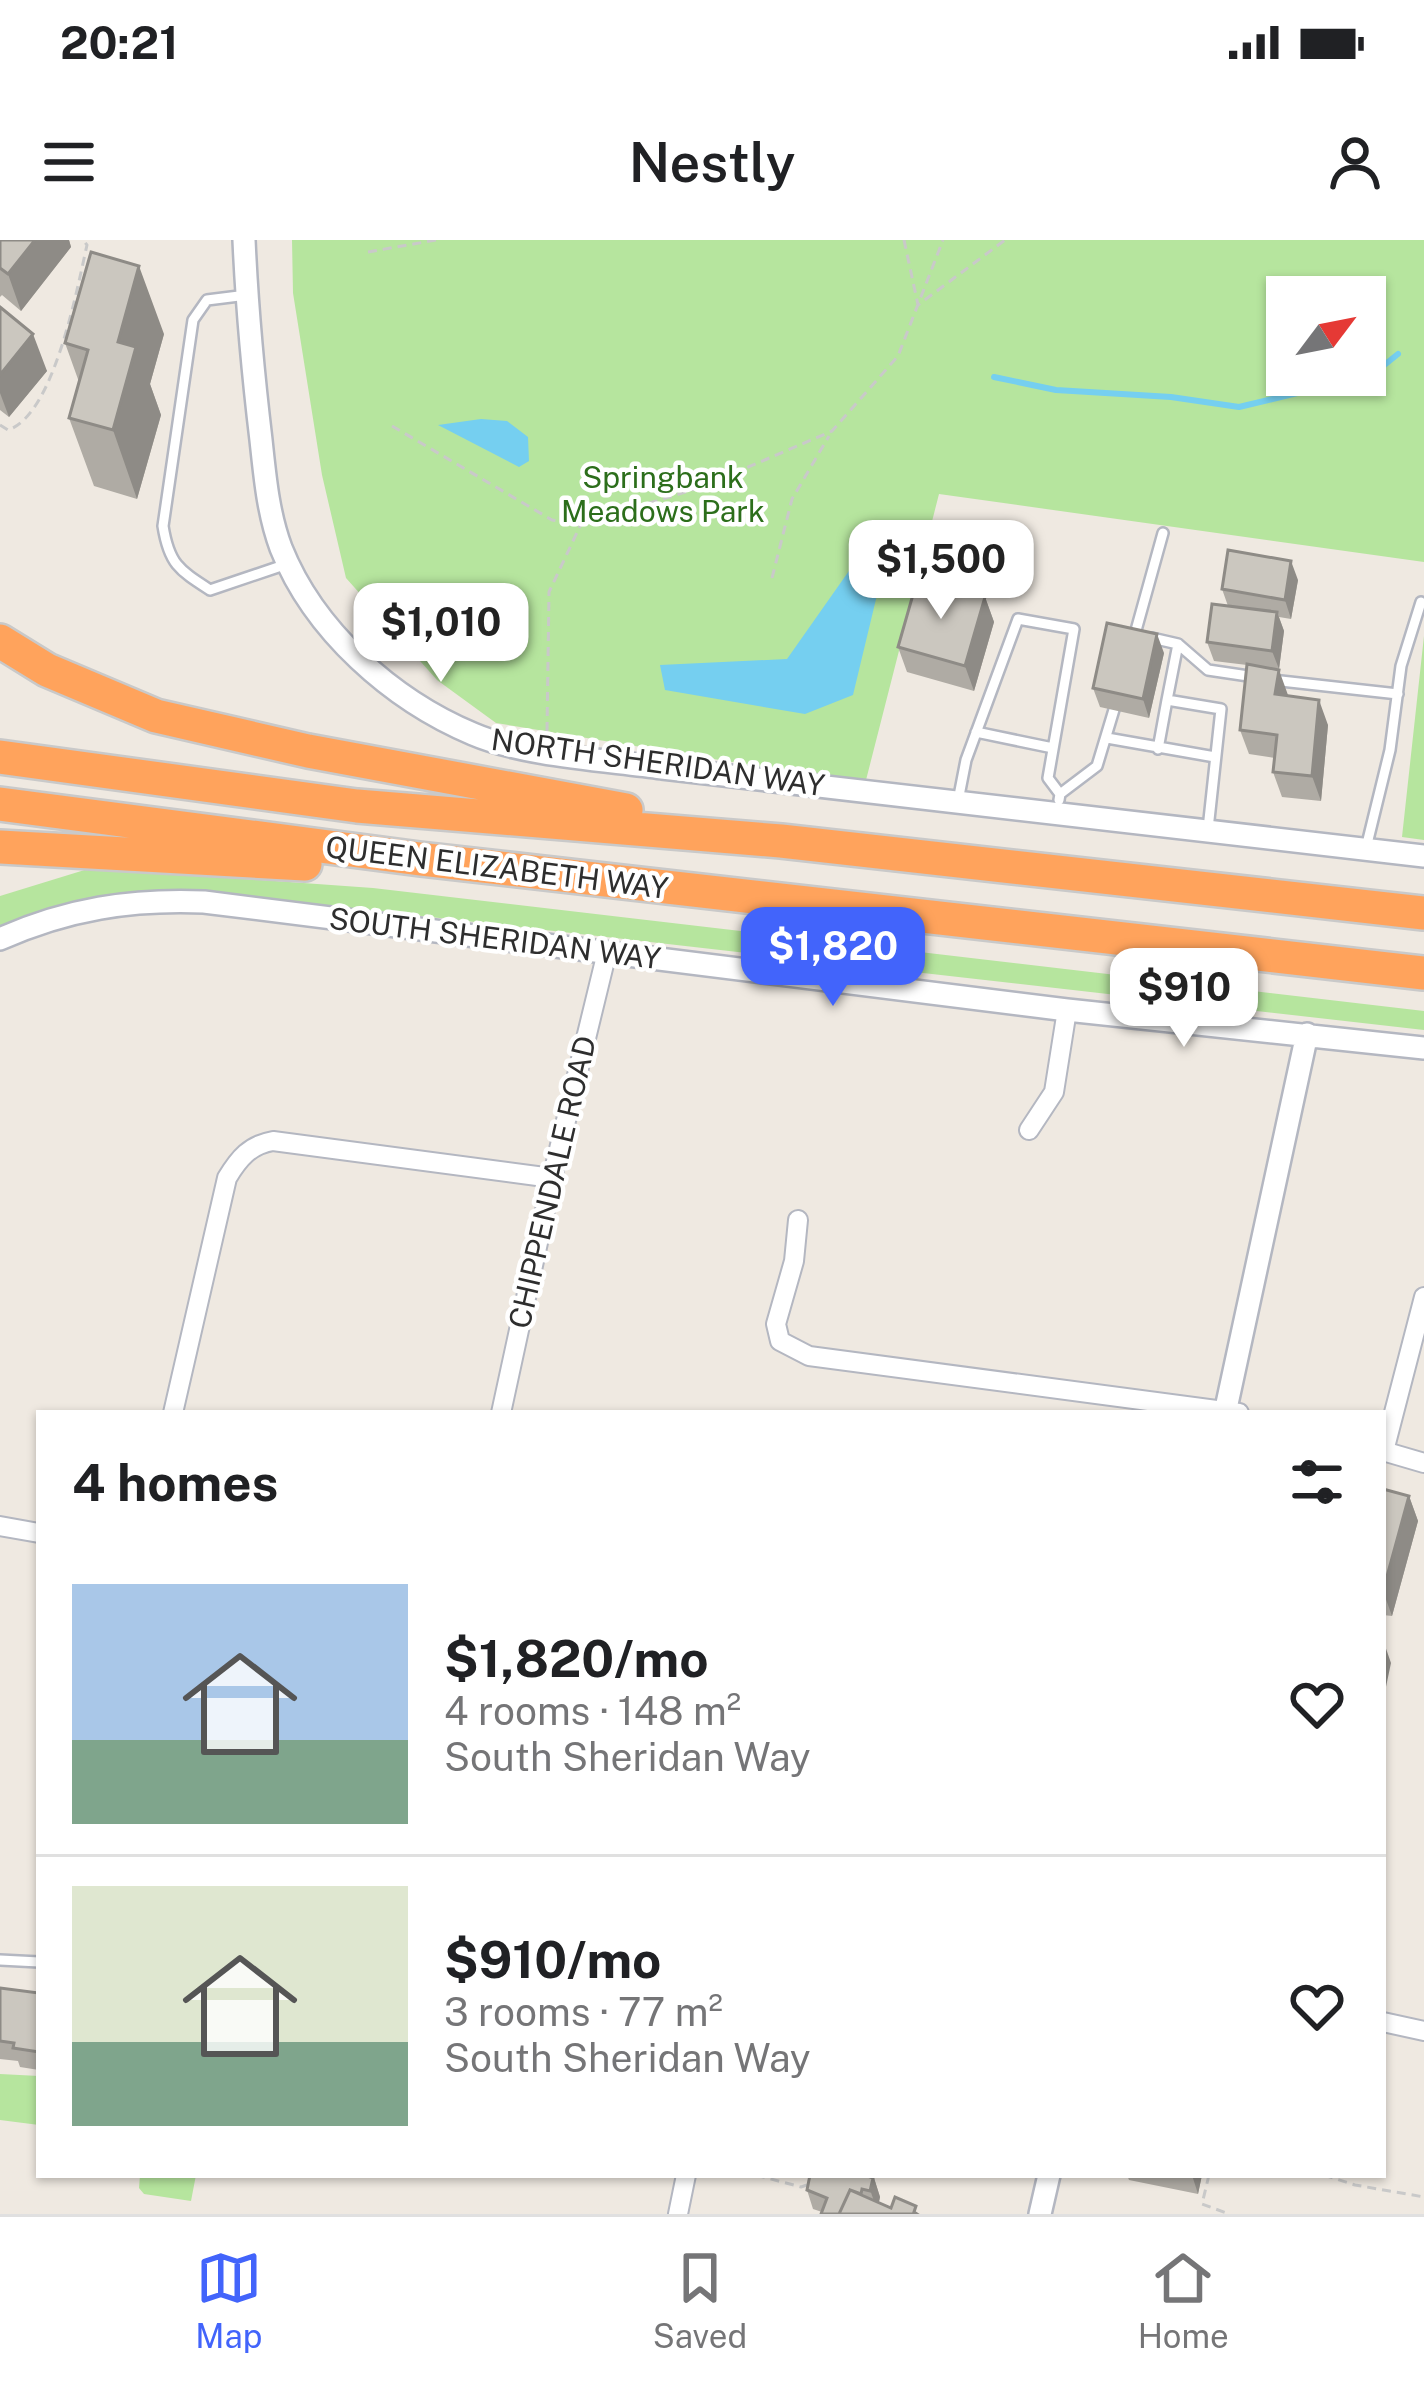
<!DOCTYPE html>
<html lang="en">
<head>
<meta charset="utf-8">
<style>
  :root { --surface:#fff; --page:#f6f6f6; --text:#202124; --muted:#757577; --line:#e0e0e0; --accent:#4264fb }
  body { margin:0; font-family:"Public Sans",sans-serif; background:var(--page); color:var(--text); height:100vh; display:flex; flex-direction:column; font-size:45px; white-space:nowrap }
  * { box-sizing:border-box; margin:0 }
  p { font-size:39px; color:var(--muted) }
  .icon { flex:none; width:66px; height:66px; fill:none; stroke:currentColor; stroke-width:2; stroke-linecap:round; stroke-linejoin:round }
  .map { position:relative; flex:1; overflow:hidden }
  .drawer { position:absolute; left:36px; top:1170px; width:1350px; height:768px; display:flex; flex-direction:column; background:var(--surface); border-radius:0px; box-shadow:0 3px 9px #0004 }
  .drawer>* { flex:none }
  .needle { width:78px; rotate:58deg }
  .tools { position:absolute; left:1266px; top:36px; display:grid; gap:24px }
  .tools a { display:grid; place-items:center; width:120px; height:120px; border-radius:0px; background:var(--surface); box-shadow:0 3px 9px #0004; font-size:60px }
  .price { position:absolute; translate:-50% -102px; padding:0 27px; border-radius:24px; background:#fff; color:#222; font-size:39px; line-height:78px; filter:drop-shadow(0 3px 6px #0008) }
  .price::after { content:''; position:absolute; left:50%; top:72px; width:36px; height:27px; margin-left:-18px; background:inherit; clip-path:polygon(0 0,100% 0,50% 100%) }
  .price.on { background:var(--accent); color:#fff }
  ul { padding:0; list-style:none }
  li { display:flex; align-items:center; gap:36px; height:300px; padding:0 36px }
  li+li { border-top:3px solid var(--line) }
  li span { display:grid; place-items:center; flex:none; width:336px; height:240px; border-radius:0px; color:#555 }
  li>.icon { margin-inline-start:auto }
  span .icon { width:144px; height:144px; fill:#fffc; stroke-width:1 }
  li b { font-size:51px }
  h2 { display:flex; justify-content:space-between; align-items:center; height:144px; padding:0 36px; font-size:51px }
  .status { display:flex; justify-content:space-between; align-items:center; height:84px; padding:0 60px; background:var(--surface); direction:ltr }
  .status svg { height:33px; fill:currentColor }
  header { display:flex; justify-content:space-between; align-items:center; height:156px; padding:0 36px; background:var(--surface); font-size:54px; font-weight:600 }
  .dock { display:flex; justify-content:space-around; align-items:center; height:168px; border-top:3px solid var(--line); background:var(--surface); font-size:33px; color:var(--muted) }
  .dock a { display:grid; justify-items:center; gap:6px }
  .dock .on { color:var(--accent) }
  .map>svg:first-child { display:block }
  .green { fill:#b6e59e; fill-rule:evenodd }
  .water { fill:#75cff0 }
  .lines { fill:none; stroke-linecap:round; stroke-linejoin:round }
  .stream { stroke:#75cff0; stroke-width:6 }
  .service-casing { stroke:#b4b7c1; stroke-width:14 }
  .minor-casing { stroke:#b4b7c1; stroke-width:22 }
  .tertiary-casing { stroke:#b4b7c1; stroke-width:26 }
  .motorway-casing { stroke:#c9c9c9; stroke-width:38 }
  .path { stroke:#c9c9c9; stroke-width:3; stroke-dasharray:9 6; stroke-linecap:butt }
  .service { stroke:#fff; stroke-width:9 }
  .minor { stroke:#fff; stroke-width:18 }
  .tertiary { stroke:#fff; stroke-width:21 }
  .motorway { stroke:#ffa35c; stroke-width:33 }
  .wall { fill:#afaba4 }
  .shaded-wall { fill:#8e8b86 }
  .building { fill:#cbc7bf; stroke:#8e8b86; stroke-width:3 }
  .labels { text-anchor:middle; dominant-baseline:central; stroke-width:9; stroke-linejoin:round; paint-order:stroke }
  .park-label { font-size:30px; fill:#2c6e1b; stroke:#fff }
  .street-label { font-size:30px; fill:#2e2e2e; stroke:#fff }
</style>
</head>
<body>
<div class="status"><b>20:21</b><svg viewBox="0 0 49 12"><path d="M0 12V9h3v3zM5 12V6h3v6zM10 12V3h3v9zM15 12V0h3v12zM26 1h20v11H26zM47 4h2v5h-2z"/></svg></div>
<header><svg class="icon" aria-label="menu" viewBox="0 0 24 24"><path d="M4 6h16M4 12h16M4 18h16"/></svg>Nestly<svg class="icon" aria-label="person" viewBox="0 0 24 24"><circle cx="12" cy="8" r="4"/><path d="M4 21q1-7 8-7t8 7"/></svg></header>
<div class="map">
<svg width="1424" height="1974" viewBox="0 0 1424 1974">
  <rect width="100%" height="100%" fill="#efe9e1"/>
  <path class="green" d="M 292,0 L 1424,0 L 1424,322 L 939,254 L 865,544 L 496,483 L 437,440 L 346,338 L 322,235 L 293,53 ZM 1287,57 L 1365,57 L 1365,135 L 1287,135 Z
    M 1424,396 L 1424,600 L 1402,597 Z
    M 91,628 L 373,648 L 1424,771 L 1424,790 L 193,650 C 116,650 73,659 0,686 L 0,656 Z
    M 0,1834 L 39,1836 L 39,1885 L 0,1880 Z
    M 140,1935 L 196,1935 L 191,1961 L 144,1954 L 139,1948 Z"/>
  <path class="water" d="M 481,179 L 507,181 L 528,197 L 529,221 L 519,227 L 438,185 Z
    M 870,301 L 889,305 L 853,455 L 805,474 L 665,450 L 660,425 L 787,419 Z"/>
  <g class="lines">
    <path class="stream" d="M 994,137 L 1056,150 L 1171,157 L 1239,167 L 1318,148 L 1362,143 L 1398,114"/>
    <g class="service-casing">
      <path id="service" d="M 247,55 L 207,60 L 193,80 L 163,286 C 169,324 179,330 210,350 L 287,324
        M 1135,394 L 1163,293
        M 1152,398 L 1178,404 L 1167,460 L 1221,469 L 1208,589
        M 1178,404 L 1208,430 L 1255,437
        M 1272,440 L 1398,454
        M 976,492 L 1053,508
        M 1107,498 L 1215,517
        M 1158,509 L 1167,460
        M 1060,554 L 1097,526 L 1116,463
        M 958,561 L 966,520 L 1018,379 L 1074,389 L 1048,538 L 1060,554 L 1059,560
        M 1366,608 L 1390,510 L 1401,426 L 1421,362
        M 0,1720 L 39,1722"/>
    </g>
    <g class="minor-casing">
      <path id="minor" d="M 1029,890 L 1054,852 L 1067,770
        M 798,980 L 794,1021 L 776,1084 L 780,1101 L 809,1116 L 1239,1173
        M 173,1173 L 227,938 C 239,918 250,905 273,901 L 552,938
        M 501,1173 L 552,938 L 607,712
        M 1383,1211 L 1424,1223
        M 1384,1211 L 1424,1057
        M 0,1286 L 39,1293
        M 1383,1782 L 1424,1791
        M 678,1974 L 686,1935"/>
    </g>
    <g class="tertiary-casing">
      <path id="tertiary" d="M 244,0 C 247,67 253,133 261,200 C 265,237 268,273 281,308 C 314,391 392,460 473,494 C 524,516 606,520 662,528 L 1424,616
        M 0,699 C 67,669 131,659 204,662 L 1067,770 L 1424,808
        M 1225,1173 L 1307,794
        M 1040,1974 L 1049,1935"/>
    </g>
    <g class="motorway-casing">
      <path id="motorway" d="M 0,401 L 47,430 L 156,476 L 308,511 L 626,570
        M 0,517 L 357,566 L 781,601 L 1424,673
        M 0,564 L 420,619 L 1424,733
        M 0,607 L 305,624"/>
    </g>
    <path class="path" d="M 904,0 L 918,65 L 1005,0
      M 368,12 L 436,0
      M 0,185 L 8,190 C 54,175 77,49 87,5 L 83,0
      M 392,186 L 552,280 L 580,284
      M 772,338 L 792,259 L 829,196
      M 547,491 L 549,352 L 581,284 L 702,247 L 832,191 L 898,116 L 943,0
      M 756,1935 L 801,1947 L 807,1945
      M 1209,1935 L 1202,1964 L 1229,1974
      M 1324,1935 L 1355,1945 L 1424,1957"/>
    <use href="#service" class="service"/>
    <use href="#minor" class="minor"/>
    <use href="#tertiary" class="tertiary"/>
    <use href="#motorway" class="motorway"/>
  </g>
  <path class="wall" d="M 0,0 L 69,0 L 71,7 L 21,71 L 2,55 L 0,57 Z
    M 0,67 L 47,131 L 9,177 L 0,170 Z
    M 164,94 L 150,144 L 161,175 L 137,259 L 94,246 L 69,178 L 79,142 L 65,103 Z
    M 1298,340 L 1291,379 L 1279,377 L 1284,391 L 1279,429 L 1264,427 L 1288,456 L 1328,485 L 1321,561 L 1282,557 L 1273,532 L 1275,518 L 1249,514 L 1240,490 L 1247,425 L 1214,421 L 1207,402 L 1228,366 L 1222,349 Z
    M 985,357 L 994,382 L 974,451 L 907,432 L 898,407 Z
    M 1164,413 L 1149,478 L 1100,467 L 1093,448 Z
    M 1383,1249 L 1409,1256 L 1418,1281 L 1392,1376 L 1383,1375 Z
    M 0,1748 L 39,1753 L 39,1830 L 20,1827 L 18,1821 L 0,1819 Z
    M 810,1935 L 873,1935 L 880,1957 L 879,1962 L 891,1968 L 916,1966 L 822,1972 L 813,1969 L 807,1950 Z
    M 1127,1935 L 1202,1935 L 1198,1954 L 1129,1940 Z"/>
  <path class="shaded-wall" d="M 35,0 L 69,0 L 71,7 L 21,71 L 8,34 Z
    M 139,26 L 164,94 L 150,144 L 161,175 L 137,259 L 113,190 L 118,102 Z
    M 33,94 L 47,131 L 9,177 L 0,153 L 0,135 Z
    M 1291,321 L 1298,340 L 1291,379 L 1285,360 Z
    M 985,357 L 994,382 L 974,451 L 965,426 Z
    M 1277,372 L 1284,391 L 1279,429 L 1272,411 Z
    M 1157,394 L 1164,413 L 1149,478 L 1143,459 Z
    M 1279,430 L 1288,455 L 1284,479 L 1275,454 Z
    M 1319,460 L 1328,485 L 1321,561 L 1312,536 Z
    M 1409,1256 L 1418,1281 L 1392,1376 L 1383,1351 Z
    M 1383,1400 L 1391,1423 L 1383,1461 Z
    M 865,1935 L 873,1935 L 875,1941 L 880,1957 L 877,1970 Z
    M 1192,1935 L 1202,1935 L 1198,1954 Z"/>
  <path class="building" d="M 0,0 L 35,0 L 8,34 L 0,28 Z
    M 91,12 L 139,26 L 118,102 L 136,107 L 113,190 L 69,178 L 88,110 L 65,103 Z
    M 0,67 L 33,94 L 0,135 Z
    M 1228,310 L 1291,321 L 1285,360 L 1222,349 Z
    M 918,337 L 985,357 L 965,426 L 898,407 Z
    M 1212,364 L 1277,372 L 1272,411 L 1207,402 Z
    M 1107,383 L 1157,394 L 1143,459 L 1093,448 Z
    M 1247,424 L 1279,430 L 1275,454 L 1319,460 L 1312,536 L 1273,532 L 1277,495 L 1240,490 Z
    M 1383,1249 L 1409,1256 L 1383,1351 Z
    M 0,1748 L 39,1753 L 39,1812 L 13,1808 L 14,1803 L 0,1801 Z
    M 810,1935 L 865,1935 L 873,1938 L 870,1951 L 862,1949 L 861,1954 L 850,1950 L 839,1974 L 821,1974 L 827,1958 L 807,1950 Z
    M 850,1950 L 891,1968 L 895,1957 L 916,1966 L 914,1972 L 917,1974 L 839,1974 Z"/>
  <g class="labels">
    <g class="park-label">
      <text x="663" y="237">Springbank<tspan x="663" dy="34">Meadows Park</tspan></text>
    </g>
    <g class="street-label">
      <text transform="translate(658 522) rotate(8)">NORTH SHERIDAN WAY</text>
      <text transform="translate(497 627) rotate(7)">QUEEN ELIZABETH WAY</text>
      <text transform="translate(495 698) rotate(7)">SOUTH SHERIDAN WAY</text>
      <text transform="translate(552 942) rotate(-77)">CHIPPENDALE ROAD</text>
    </g>
  </g>
</svg>
<div class="tools">
<a><svg class="needle" viewBox="-14 -14 28 28"><path d="M0-13l5 13h-10z" fill="#e53935"/><path d="M0 13l5-13h-10z" fill="#757577"/></svg></a>
</div>
<b class="price" style="left:941px;top:382px">$1,500</b>
<b class="price" style="left:441px;top:445px">$1,010</b>
<b class="price on" style="left:833px;top:769px">$1,820</b>
<b class="price" style="left:1184px;top:810px">$910</b>
<section class="drawer">
<h2>4 homes<svg class="icon" aria-label="filters" viewBox="0 0 24 24"><path d="M4 7h16M4 17h16"/><circle cx="9" cy="7" r="2"/><circle cx="15" cy="17" r="2"/></svg></h2>
<ul>
<li><span style="background:linear-gradient(#a9c7e8 65%,#7fa58c 0)"><svg class="icon" aria-label="home" viewBox="0 0 24 24"><path d="M3 11l9-7 9 7M6 9v11h12V9"/></svg></span><div><b>$1,820/mo</b><p>4 rooms · 148 m²</p><p>South Sheridan Way</p></div><svg class="icon" aria-label="heart" viewBox="0 0 24 24"><path d="M12 20l-8-8c-3-5 5-10 8-4 3-6 11-1 8 4z"/></svg></li>
<li><span style="background:linear-gradient(#dfe7d0 65%,#7fa58c 0)"><svg class="icon" aria-label="home" viewBox="0 0 24 24"><path d="M3 11l9-7 9 7M6 9v11h12V9"/></svg></span><div><b>$910/mo</b><p>3 rooms · 77 m²</p><p>South Sheridan Way</p></div><svg class="icon" aria-label="heart" viewBox="0 0 24 24"><path d="M12 20l-8-8c-3-5 5-10 8-4 3-6 11-1 8 4z"/></svg></li>
</ul>
</section>
</div>
<nav class="dock">
<a class="on"><svg class="icon" aria-label="map" viewBox="0 0 24 24"><path d="M3 6l6-2 6 2 6-2v14l-6 2-6-2-6 2zM9 4v14M15 6v14"/></svg>Map</a>
<a><svg class="icon" aria-label="saved" viewBox="0 0 24 24"><path d="M7 4h10v16l-5-4-5 4z"/></svg>Saved</a>
<a><svg class="icon" aria-label="home" viewBox="0 0 24 24"><path d="M3 11l9-7 9 7M6 9v11h12V9"/></svg>Home</a>
</nav>
</body>
</html>
